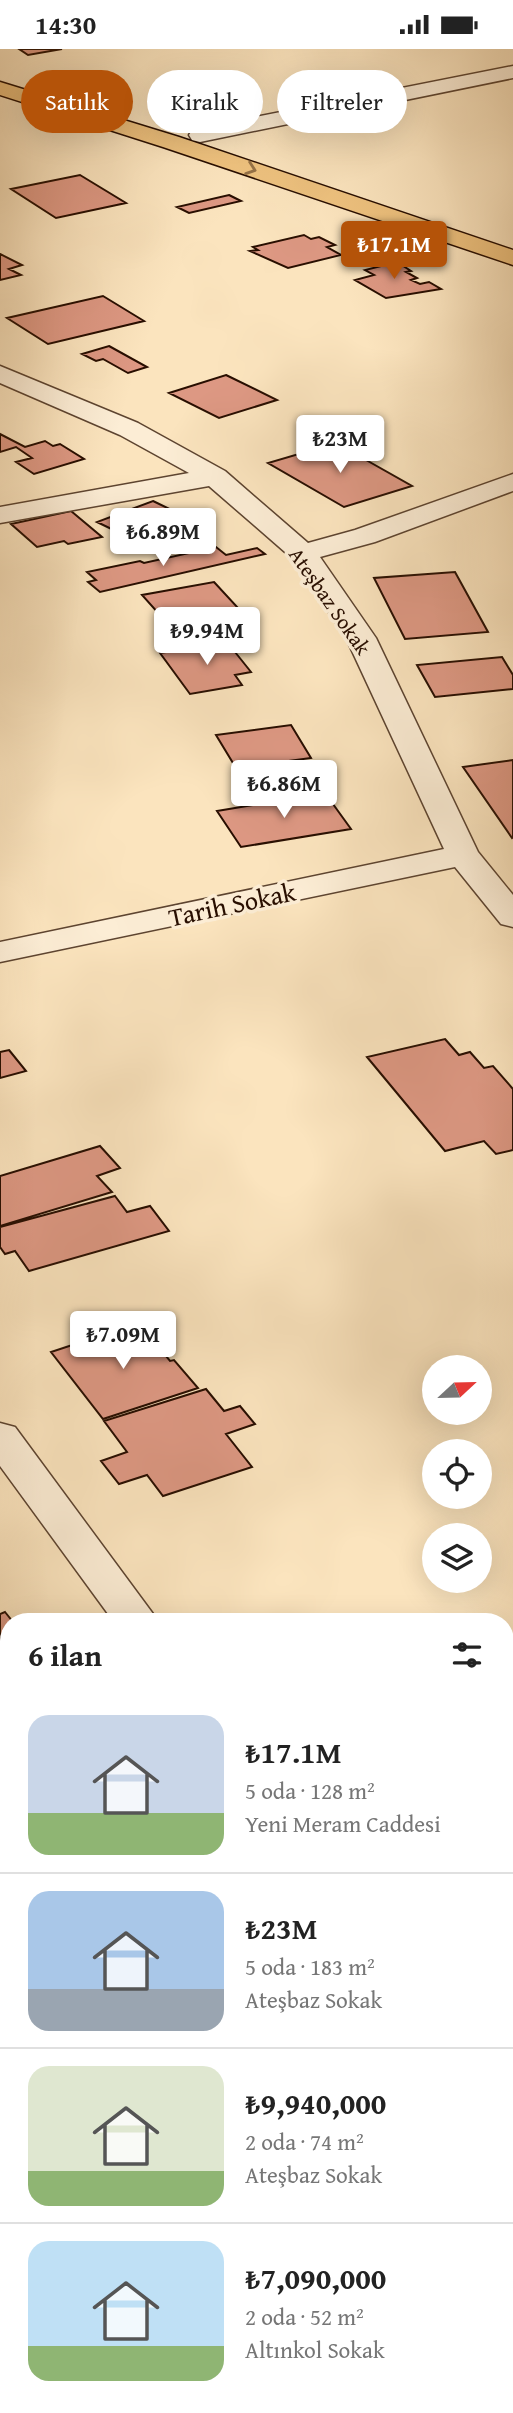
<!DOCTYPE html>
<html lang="tr">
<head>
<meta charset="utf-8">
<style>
  :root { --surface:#fff; --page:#f2f2f2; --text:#222; --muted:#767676; --line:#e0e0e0; --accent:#b45309 }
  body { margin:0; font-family:"Gentium Book Plus",serif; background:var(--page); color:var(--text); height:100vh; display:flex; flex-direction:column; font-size:26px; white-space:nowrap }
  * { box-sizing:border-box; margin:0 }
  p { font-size:23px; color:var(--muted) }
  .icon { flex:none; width:38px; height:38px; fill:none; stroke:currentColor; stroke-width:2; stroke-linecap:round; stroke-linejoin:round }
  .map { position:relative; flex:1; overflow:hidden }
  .sheet { position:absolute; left:0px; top:1564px; width:514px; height:800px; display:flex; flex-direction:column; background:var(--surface); border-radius:28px 28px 0 0; box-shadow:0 7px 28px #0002 }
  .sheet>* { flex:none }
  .guide { position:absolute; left:21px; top:21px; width:472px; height:63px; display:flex; gap:14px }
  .needle { width:46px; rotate:68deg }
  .fabs { position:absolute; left:422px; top:1306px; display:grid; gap:14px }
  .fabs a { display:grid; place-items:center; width:70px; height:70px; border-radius:50%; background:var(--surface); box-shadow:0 7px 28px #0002; font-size:35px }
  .price { position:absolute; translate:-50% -60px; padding:0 16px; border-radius:7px; background:#fff; color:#222; font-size:23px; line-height:46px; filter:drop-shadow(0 2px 4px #0008) }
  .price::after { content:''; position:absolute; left:50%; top:42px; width:21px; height:16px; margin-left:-10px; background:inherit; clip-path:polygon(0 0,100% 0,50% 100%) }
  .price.selected { background:var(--accent); color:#fff }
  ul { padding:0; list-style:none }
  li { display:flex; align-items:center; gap:21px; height:175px; padding:0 28px }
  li+li { border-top:2px solid var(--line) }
  li span { display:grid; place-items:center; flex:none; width:196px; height:140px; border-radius:21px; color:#555 }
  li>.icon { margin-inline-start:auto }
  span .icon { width:84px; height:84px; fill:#fffc; stroke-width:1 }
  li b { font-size:30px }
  h2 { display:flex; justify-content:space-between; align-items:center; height:84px; padding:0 28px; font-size:30px }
  .tag { padding:0 24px; border-radius:32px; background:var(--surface); box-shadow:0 7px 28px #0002; font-size:24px; line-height:63px }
  .tag.selected { background:var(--accent); color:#fff }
  .status { display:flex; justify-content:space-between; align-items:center; height:49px; padding:0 35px; background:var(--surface); direction:ltr }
  .status svg { height:19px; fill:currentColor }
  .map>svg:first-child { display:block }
  .building { fill:#dd9883; stroke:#280e00; stroke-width:2 }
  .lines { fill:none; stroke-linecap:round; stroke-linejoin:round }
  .minor-casing { stroke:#5d4430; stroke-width:3 }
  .major-casing { stroke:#280e00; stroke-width:3 }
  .minor { fill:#fcedd5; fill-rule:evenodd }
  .major { fill:#eec27f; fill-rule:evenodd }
  .oneway { stroke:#957146 }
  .labels { text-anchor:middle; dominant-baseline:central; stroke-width:7; stroke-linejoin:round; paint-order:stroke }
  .far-street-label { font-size:21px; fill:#280e00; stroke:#fcedd5 }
  .street-label { font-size:26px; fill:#280e00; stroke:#fcedd5 }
</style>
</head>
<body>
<div class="status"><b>14:30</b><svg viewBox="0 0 49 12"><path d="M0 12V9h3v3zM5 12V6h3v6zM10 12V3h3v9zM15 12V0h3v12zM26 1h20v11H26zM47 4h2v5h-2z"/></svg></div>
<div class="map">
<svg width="513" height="2364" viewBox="0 0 513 2364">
  <rect width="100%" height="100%" fill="#fbe4be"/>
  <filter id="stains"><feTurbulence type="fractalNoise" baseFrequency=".00286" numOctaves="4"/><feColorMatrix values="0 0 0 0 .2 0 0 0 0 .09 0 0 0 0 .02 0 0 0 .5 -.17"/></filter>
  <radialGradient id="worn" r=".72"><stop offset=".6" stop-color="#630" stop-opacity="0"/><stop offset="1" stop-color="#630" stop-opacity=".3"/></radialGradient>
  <path class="building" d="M 19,0 L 62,0 L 28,6 Z
    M 237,47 L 258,60 L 221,67 L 199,54 Z
    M 80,126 L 126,154 L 56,169 L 11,140 Z
    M 229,146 L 241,152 L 189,164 L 177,158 Z
    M 304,186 L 311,190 L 319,188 L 335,196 L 327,198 L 341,206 L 288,219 L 250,202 L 258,201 L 253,198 Z
    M 0,205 L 22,216 L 9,220 L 21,226 L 0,231 Z
    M 397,213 L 411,222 L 406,223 L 417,229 L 411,231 L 420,235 L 429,233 L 441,240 L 386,249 L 355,231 L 374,226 L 365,221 Z
    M 103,247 L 144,272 L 48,295 L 7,269 Z
    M 109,297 L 147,318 L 128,324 L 103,310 L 96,312 L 82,305 Z
    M 226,326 L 277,351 L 219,369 L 169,344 Z
    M 0,385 L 25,398 L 45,392 L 53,397 L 60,395 L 84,410 L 34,425 L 16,413 L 32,409 L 16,398 L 0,403 Z
    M 336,394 L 412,437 L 344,458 L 268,414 Z
    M 153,452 L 213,481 L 157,502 L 97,473 Z
    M 71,462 L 102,488 L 68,495 L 64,492 L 37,498 L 11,475 Z
    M 216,498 L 226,506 L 257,499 L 265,505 L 100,543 L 88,533 L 96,531 L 87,523 L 140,512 L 144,514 Z
    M 455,523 L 488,583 L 405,590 L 374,529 Z
    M 214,533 L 239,560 L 223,563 L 226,566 L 175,575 L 165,564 L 159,565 L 142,546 Z
    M 227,593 L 251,623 L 235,626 L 242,636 L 190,645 L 160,604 Z
    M 502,608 L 513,626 L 513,640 L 435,648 L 417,616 Z
    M 291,676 L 311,709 L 236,719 L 216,686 Z
    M 513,711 L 513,788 L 512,789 L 463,718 Z
    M 325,744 L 351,780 L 241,798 L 217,762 Z
    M 445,990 L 459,1006 L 470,1003 L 484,1019 L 493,1017 L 513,1040 L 513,1101 L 496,1105 L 484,1092 L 445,1102 L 367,1008 Z
    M 9,1001 L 26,1022 L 0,1029 L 0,1003 Z
    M 100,1097 L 120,1119 L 97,1127 L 112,1143 L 0,1177 L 0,1127 Z
    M 115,1147 L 127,1163 L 150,1157 L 169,1182 L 29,1222 L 15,1202 L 5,1205 L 0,1198 L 0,1178 Z
    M 139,1274 L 170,1312 L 174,1311 L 198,1339 L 103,1370 L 51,1303 Z
    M 206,1340 L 224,1362 L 240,1357 L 255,1375 L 226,1385 L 252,1418 L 163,1447 L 147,1426 L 119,1435 L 101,1412 L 127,1403 L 104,1372 Z
    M 5,1563 L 13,1573 L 9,1573 L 9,1641 L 0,1644 L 0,1565 Z
    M 513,1767 L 513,1808 L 506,1791 L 506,1768 Z"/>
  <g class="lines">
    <g class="minor-casing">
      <path id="minor" d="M 513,17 L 513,29 L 200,93 L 192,91 L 189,86 L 192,81 L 200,79 Z
        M 0,317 L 138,374 L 225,422 L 308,494 L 355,481 L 513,425 L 513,442 L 375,493 L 320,508 L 376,589 L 478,803 L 513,846 L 513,878 L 501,875 L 455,818 L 0,913 L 0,893 L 444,800 L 346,589 L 293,510 L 209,437 L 0,474 L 0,458 L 189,424 L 120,386 L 0,334 Z
        M 0,1374 L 15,1378 L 159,1573 L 114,1573 L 0,1417 Z
        M 513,1686 L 513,1718 L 506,1720 L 506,1688 Z
        M 9,1808 L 9,1844 L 0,1847 L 0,1811 Z
        M 513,2120 L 513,2162 L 506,2164 L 506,2122 Z"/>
    </g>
    <g class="major-casing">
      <path id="major" d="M 0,33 L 179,88 L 513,201 L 513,216 L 163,98 L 0,46 Z"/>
    </g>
    <use href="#minor" class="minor"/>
    <use href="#major" class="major"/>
  </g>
  <defs><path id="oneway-chevron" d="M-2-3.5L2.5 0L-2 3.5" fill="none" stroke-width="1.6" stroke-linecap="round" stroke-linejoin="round" transform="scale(1.75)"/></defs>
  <use class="oneway" href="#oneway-chevron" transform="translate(251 120) rotate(19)"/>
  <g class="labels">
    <g class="far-street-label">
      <text transform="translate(330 552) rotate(55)">Ateşbaz Sokak</text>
    </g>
    <g class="street-label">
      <text transform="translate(232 855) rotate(-12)">Tarih Sokak</text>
    </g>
  </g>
  <rect width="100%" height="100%" filter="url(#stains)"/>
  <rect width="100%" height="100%" fill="url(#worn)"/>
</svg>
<div class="fabs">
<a><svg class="needle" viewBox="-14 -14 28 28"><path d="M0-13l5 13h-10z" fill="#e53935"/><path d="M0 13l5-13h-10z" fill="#767676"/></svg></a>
<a><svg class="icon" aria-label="locate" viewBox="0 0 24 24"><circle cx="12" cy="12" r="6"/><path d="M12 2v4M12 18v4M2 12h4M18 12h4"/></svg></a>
<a><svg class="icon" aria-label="layers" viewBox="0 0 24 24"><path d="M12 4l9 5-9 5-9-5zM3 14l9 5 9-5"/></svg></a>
</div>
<b class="price selected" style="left:394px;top:232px">₺17.1M</b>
<b class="price" style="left:340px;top:426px">₺23M</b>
<b class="price" style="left:163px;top:519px">₺6.89M</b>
<b class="price" style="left:207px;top:618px">₺9.94M</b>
<b class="price" style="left:284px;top:771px">₺6.86M</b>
<b class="price" style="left:123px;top:1322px">₺7.09M</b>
<div class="guide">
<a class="tag selected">Satılık</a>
<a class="tag">Kiralık</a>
<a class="tag">Filtreler</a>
</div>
<section class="sheet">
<h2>6 ilan<svg class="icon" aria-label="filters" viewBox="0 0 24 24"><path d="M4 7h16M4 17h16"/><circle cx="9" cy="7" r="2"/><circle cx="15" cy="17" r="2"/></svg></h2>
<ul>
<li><span style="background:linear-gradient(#c9d6e8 70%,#8fb573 0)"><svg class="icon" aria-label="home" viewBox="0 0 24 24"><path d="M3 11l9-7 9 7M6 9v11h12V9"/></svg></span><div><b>₺17.1M</b><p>5 oda · 128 m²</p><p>Yeni Meram Caddesi</p></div></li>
<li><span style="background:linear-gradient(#a9c7e8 70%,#9aa5b1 0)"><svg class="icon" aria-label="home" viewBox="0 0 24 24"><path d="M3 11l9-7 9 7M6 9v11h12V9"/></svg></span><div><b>₺23M</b><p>5 oda · 183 m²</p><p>Ateşbaz Sokak</p></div></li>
<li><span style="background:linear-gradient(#dfe7d0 75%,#8fb573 0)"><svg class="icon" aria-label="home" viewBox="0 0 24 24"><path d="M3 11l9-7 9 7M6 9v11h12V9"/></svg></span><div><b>₺9,940,000</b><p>2 oda · 74 m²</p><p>Ateşbaz Sokak</p></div></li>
<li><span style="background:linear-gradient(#bfe0f5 75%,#8fb573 0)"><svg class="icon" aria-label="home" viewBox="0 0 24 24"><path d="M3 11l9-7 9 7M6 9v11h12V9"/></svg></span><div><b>₺7,090,000</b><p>2 oda · 52 m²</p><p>Altınkol Sokak</p></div></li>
</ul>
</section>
</div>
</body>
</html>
